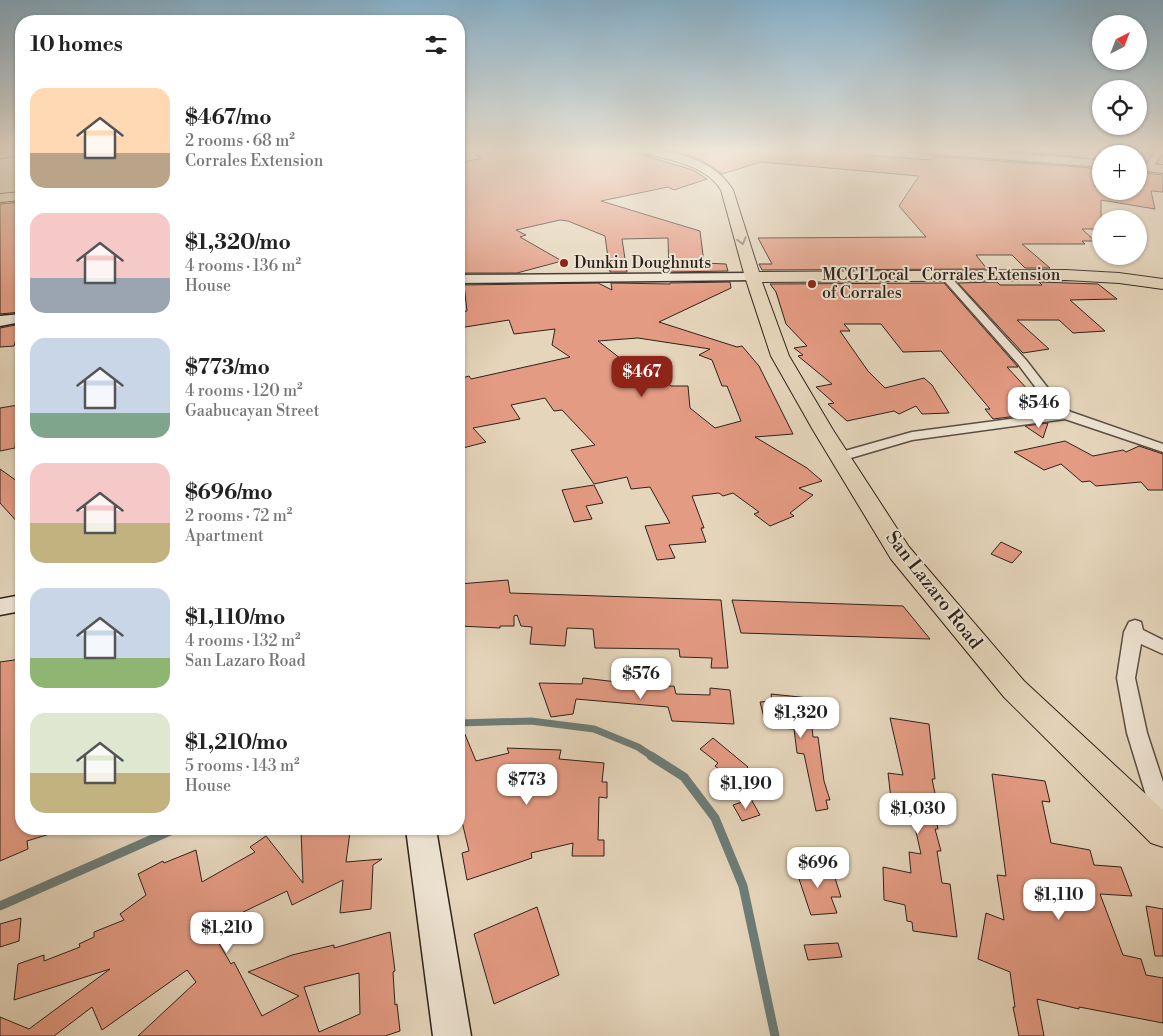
<!DOCTYPE html>
<html lang="en">
<head>
<meta charset="utf-8">
<style>
  :root { --surface:#fff; --page:#f6f6f6; --text:#222; --muted:#767676; --accent:#8f2418 }
  body { margin:0; font-family:"Libre Bodoni",serif; background:var(--page); color:var(--text); height:100vh; display:flex; flex-direction:column; font-size:19px; white-space:nowrap }
  * { box-sizing:border-box; margin:0 }
  p { font-size:16px; color:var(--muted) }
  .icon { flex:none; width:28px; height:28px; fill:none; stroke:currentColor; stroke-width:2; stroke-linecap:round; stroke-linejoin:round }
  .map { position:relative; flex:1; overflow:hidden }
  .sheet { position:absolute; left:15px; top:15px; width:450px; height:820px; display:flex; flex-direction:column; background:var(--surface); border-radius:20px; box-shadow:0 1px 4px #0004 }
  .sheet>* { flex:none }
  .needle { width:32px; rotate:42deg }
  .controls { position:absolute; left:1092px; top:15px; display:grid; gap:10px }
  .controls a { display:grid; place-items:center; width:55px; height:55px; border-radius:50%; background:var(--surface); box-shadow:0 1px 4px #0004; font-size:25px }
  .price { position:absolute; translate:-50% -42px; padding:0 11px; border-radius:10px; background:#fff; color:#222; font-size:16px; line-height:32px; filter:drop-shadow(0 1px 2px #0008) }
  .price::after { content:''; position:absolute; left:50%; top:30px; width:15px; height:11px; margin-left:-8px; background:inherit; clip-path:polygon(0 0,100% 0,50% 100%) }
  .price.current { background:var(--accent); color:#fff }
  ul { padding:0; list-style:none }
  li { display:flex; align-items:center; gap:15px; height:125px; padding:0 15px }
  li span { display:grid; place-items:center; flex:none; width:140px; height:100px; border-radius:15px; color:#555 }
  li>.icon { margin-inline-start:auto }
  span .icon { width:60px; height:60px; fill:#fffc; stroke-width:1 }
  li b { font-size:21px }
  h2 { display:flex; justify-content:space-between; align-items:center; height:60px; padding:0 15px; font-size:21px }
  .map>svg:first-child { display:block }
  .lines { fill:none; stroke-linecap:round; stroke-linejoin:round }
  .stream-far1 { stroke:#6c7c77; stroke-width:7 }
  .stream { stroke:#6c7c77; stroke-width:9 }
  .building { fill:#e49b83; stroke:#2d221b; fill-rule:evenodd }
  .street-casing { stroke:#5b4f43; stroke-width:3 }
  .secondary-casing { stroke:#2d221b; stroke-width:3 }
  .primary-casing { stroke:#2d221b; stroke-width:2 }
  .street { fill:#eee4d3; fill-rule:evenodd }
  .secondary { fill:#eee4d3; fill-rule:evenodd }
  .primary { fill:#e5d5bb; fill-rule:evenodd }
  .oneway { stroke:#897c6b }
  .poi-dot { fill:#8f2418; stroke:#eee4d3; stroke-width:2 }
  .labels { text-anchor:middle; dominant-baseline:central; stroke-width:4; stroke-linejoin:round; paint-order:stroke }
  .far-poi-label { font-size:16px; fill:#2d221b; stroke:#eee4d3; text-anchor:start }
  .far-street-label { font-size:16px; fill:#2d221b; stroke:#eee4d3 }
  .street-label { font-size:19px; fill:#2d221b; stroke:#eee4d3 }
</style>
</head>
<body>
<div class="map">
<svg width="1163" height="1036" viewBox="0 0 1163 1036">
  <rect width="100%" height="100%" fill="#e5d5bb"/>
  <filter id="stains"><feTurbulence type="fractalNoise" baseFrequency=".004" numOctaves="4"/><feColorMatrix values="0 0 0 0 .2 0 0 0 0 .09 0 0 0 0 .02 0 0 0 .5 -.17"/></filter>
  <radialGradient id="worn" r=".72"><stop offset=".6" stop-color="#630" stop-opacity="0"/><stop offset="1" stop-color="#630" stop-opacity=".3"/></radialGradient>
  <g class="lines">
    <path class="stream-far1" d="M 459,723 L 531,721 L 594,729 L 638,747 L 653,757"/>
    <path class="stream" d="M 651,756 L 684,777 L 715,818 L 743,886 L 775,1036
      M 0,906 L 175,829"/>
  </g>
  <path class="building" d="M 465,149 L 632,149 L 635,153 L 693,170 L 707,179 L 674,190 L 668,187 L 601,201 L 700,231 L 704,263 L 726,264 L 728,271 L 669,272 L 668,238 L 622,239 L 627,272 L 610,272 L 605,236 L 568,221 L 560,220 L 516,230 L 526,235 L 520,237 L 562,261 L 517,273 L 459,273 L 459,163 L 482,158 Z
    M 662,149 L 866,149 L 868,155 L 930,160 L 934,156 L 1091,168 L 1101,175 L 1101,191 L 1139,191 L 1139,172 L 1163,175 L 1163,192 L 1151,191 L 1155,209 L 1101,200 L 1101,229 L 1082,229 L 1095,241 L 1082,241 L 1085,244 L 1022,244 L 1050,268 L 1025,268 L 1012,255 L 976,255 L 987,269 L 762,270 L 759,264 L 772,264 L 758,238 L 926,237 L 899,206 L 919,176 L 761,162 L 722,174 L 703,161 L 690,156 Z
    M 983,149 L 1053,149 L 1063,150 L 1072,156 Z
    M 1139,149 L 1155,149 L 1147,162 L 1139,161 Z
    M 21,202 L 21,312 L 0,314 L 0,204 Z
    M 730,282 L 731,288 L 659,322 L 737,347 L 742,346 L 759,366 L 793,434 L 755,437 L 807,468 L 822,481 L 799,488 L 813,495 L 790,513 L 794,516 L 770,526 L 754,514 L 759,512 L 733,493 L 723,496 L 719,493 L 692,496 L 704,528 L 701,528 L 706,542 L 669,545 L 675,558 L 657,560 L 645,526 L 670,523 L 650,487 L 631,489 L 627,477 L 594,484 L 571,450 L 595,445 L 562,410 L 554,411 L 545,398 L 511,405 L 520,419 L 473,428 L 486,442 L 459,449 L 459,379 L 469,376 L 471,379 L 570,357 L 552,345 L 555,329 L 514,334 L 509,320 L 459,328 L 459,312 L 467,311 L 464,285 L 598,283 L 612,290 L 611,283 L 670,284 L 670,283 ZM 638,338 L 710,349 L 699,355 L 712,360 L 722,386 L 727,386 L 741,421 L 715,428 L 690,408 L 688,386 L 671,386 L 655,372 L 643,376 L 598,341 Z
    M 997,282 L 1000,285 L 1042,285 L 1039,282 L 1098,284 L 1117,299 L 1070,300 L 1105,331 L 1073,333 L 1059,320 L 1017,320 L 1049,349 L 1023,353 L 958,283 Z
    M 944,283 L 1018,367 L 1007,367 L 1040,403 L 1046,404 L 1047,409 L 1052,412 L 993,419 L 985,409 L 990,409 L 941,351 L 903,352 L 881,324 L 844,324 L 850,331 L 840,331 L 868,371 L 885,388 L 924,378 L 932,385 L 949,413 L 922,414 L 916,406 L 899,414 L 894,411 L 847,421 L 828,404 L 834,403 L 816,387 L 832,384 L 798,356 L 803,355 L 794,348 L 807,346 L 786,324 L 776,292 L 770,284 Z
    M 21,324 L 14,346 L 0,347 L 0,328 Z
    M 18,405 L 15,448 L 0,451 L 0,408 Z
    M 1048,423 L 1043,438 L 1025,426 Z
    M 1065,441 L 1093,456 L 1123,450 L 1126,452 L 1139,446 L 1163,454 L 1163,490 L 1148,490 L 1141,482 L 1096,486 L 1090,481 L 1082,482 L 1061,464 L 1044,470 L 1014,452 Z
    M 0,469 L 21,484 L 21,526 L 0,503 Z
    M 594,485 L 603,503 L 586,506 L 592,519 L 574,522 L 562,490 Z
    M 1001,542 L 1022,552 L 1012,563 L 991,554 Z
    M 508,580 L 510,593 L 721,600 L 728,668 L 711,668 L 712,658 L 680,657 L 679,649 L 595,648 L 593,629 L 567,628 L 565,646 L 530,644 L 532,627 L 521,626 L 517,615 L 514,616 L 514,626 L 500,626 L 500,628 L 459,626 L 459,584 Z
    M 732,600 L 903,606 L 930,639 L 741,633 Z
    M 21,659 L 21,829 L 55,829 L 56,832 L 27,841 L 28,849 L 0,861 L 0,662 Z
    M 583,678 L 643,685 L 643,688 L 674,686 L 676,694 L 710,695 L 710,688 L 730,690 L 734,724 L 672,721 L 668,707 L 576,699 L 573,714 L 551,717 L 539,683 L 582,684 Z
    M 771,694 L 809,698 L 813,737 L 818,737 L 824,781 L 830,800 L 826,800 L 828,809 L 816,811 L 804,754 L 797,753 L 794,729 L 780,728 L 779,720 L 765,721 L 760,702 L 772,701 Z
    M 890,718 L 929,724 L 935,779 L 932,779 L 937,803 L 932,803 L 938,829 L 935,829 L 941,851 L 937,851 L 942,883 L 950,884 L 957,937 L 913,931 L 912,922 L 907,921 L 905,905 L 884,900 L 883,867 L 911,873 L 909,852 L 921,854 L 914,823 L 891,820 L 889,799 L 891,799 L 888,773 L 903,775 Z
    M 459,720 L 476,761 L 509,753 L 507,748 L 561,750 L 559,759 L 604,763 L 602,782 L 607,782 L 607,798 L 599,797 L 598,840 L 604,840 L 604,856 L 572,856 L 573,843 L 531,853 L 532,858 L 467,880 L 462,853 L 469,851 L 459,809 Z
    M 713,738 L 748,767 L 734,781 L 715,766 L 718,763 L 700,749 Z
    M 992,774 L 1045,781 L 1050,802 L 1042,801 L 1051,843 L 1090,850 L 1094,865 L 1121,867 L 1132,896 L 1100,894 L 1123,955 L 1141,959 L 1146,975 L 1163,978 L 1163,1023 L 1079,1007 L 1079,1009 L 1037,999 L 1044,1036 L 1019,1036 L 1013,1007 L 1015,1007 L 1010,972 L 978,959 L 986,913 L 1004,920 L 997,875 L 1006,876 Z
    M 751,799 L 760,815 L 742,821 L 733,805 Z
    M 308,829 L 328,829 L 328,833 L 350,832 L 346,862 L 382,859 L 373,865 L 371,909 L 340,913 L 343,880 L 292,905 L 287,891 L 210,928 L 231,964 L 234,962 L 262,1016 L 299,996 L 248,972 L 292,955 L 334,945 L 334,948 L 390,932 L 395,971 L 393,972 L 395,1005 L 397,1004 L 400,1031 L 385,1036 L 138,1036 L 196,982 L 187,970 L 102,1030 L 92,1007 L 54,1036 L 0,1036 L 0,1017 L 29,1029 L 110,969 L 14,1000 L 18,964 L 44,955 L 44,961 L 80,947 L 79,944 L 94,937 L 94,932 L 124,920 L 120,914 L 146,895 L 138,874 L 163,861 L 164,863 L 196,850 L 202,882 L 255,852 L 250,847 L 266,836 L 303,883 L 301,830 ZM 359,973 L 360,1014 L 319,1032 L 304,987 Z
    M 814,862 L 818,875 L 834,875 L 841,897 L 831,897 L 837,913 L 811,915 L 794,864 Z
    M 1146,906 L 1163,909 L 1163,956 L 1155,956 Z
    M 537,907 L 559,975 L 494,1004 L 474,934 Z
    M 21,918 L 19,941 L 0,947 L 0,924 Z
    M 838,943 L 842,957 L 808,960 L 804,945 Z"/>
  <g class="lines">
    <g class="street-casing">
      <path id="street" d="M 1157,149 L 1163,149 L 1163,151 L 1152,170 L 1146,170 L 1145,168 Z
        M 21,151 L 21,155 L 0,158 L 0,154 Z
        M 944,272 L 947,273 L 1026,360 L 1061,405 L 1071,412 L 1163,444 L 1163,452 L 1065,419 L 912,440 L 844,460 L 834,460 L 832,457 L 834,454 L 912,432 L 1055,413 L 1018,364 L 941,277 L 939,275 Z
        M 1135,620 L 1141,622 L 1143,630 L 1163,640 L 1163,654 L 1141,644 L 1135,678 L 1147,733 L 1163,782 L 1163,824 L 1155,822 L 1152,815 L 1127,733 L 1117,678 L 1124,632 L 1129,622 Z"/>
    </g>
    <g class="secondary-casing">
      <path id="secondary" d="M 753,273 L 758,274 L 760,277 L 758,280 L 459,283 L 459,275 Z
        M 21,314 L 21,322 L 0,326 L 0,316 Z
        M 21,595 L 21,611 L 0,615 L 0,599 Z
        M 406,829 L 436,829 L 471,1036 L 433,1036 Z"/>
    </g>
    <g class="primary-casing">
      <path id="primary" d="M 634,149 C 668,149 714,158 733,190 L 759,272 L 1066,270 L 1119,273 L 1163,279 L 1163,289 L 1119,283 L 1066,280 L 762,282 L 789,356 L 833,430 L 909,547 L 1024,681 L 1163,810 L 1163,847 L 1151,843 L 1004,697 L 891,559 L 813,430 L 771,356 L 745,277 L 721,190 C 705,163 663,159 635,151 Z
        M 906,149 L 956,149 L 1101,160 L 1101,167 L 911,152 Z
        M 1139,163 L 1163,165 L 1163,173 L 1139,170 Z
        M 21,192 L 21,200 L 0,202 L 0,194 Z"/>
    </g>
    <use href="#street" class="street"/>
    <use href="#secondary" class="secondary"/>
    <use href="#primary" class="primary"/>
  </g>
  <defs><path id="oneway-chevron" d="M-2-3.5L2.5 0L-2 3.5" fill="none" stroke-width="1.6" stroke-linecap="round" stroke-linejoin="round" transform="scale(1.25)"/></defs>
  <use class="oneway" href="#oneway-chevron" transform="translate(742 241) rotate(74)"/>
  <linearGradient id="sky" x2="0" y2="1"><stop stop-color="#87b6d3"/><stop offset="0.51" stop-color="#f3ece0"/><stop offset="1" stop-color="#f3ece0" stop-opacity="0"/></linearGradient>
  <rect width="1163" height="294" fill="url(#sky)"/>
  <g class="poi-dot">
    <circle cx="564" cy="263" r="5"/>
    <circle cx="812" cy="284" r="5"/>
  </g>
  <g class="labels">
    <g class="far-poi-label">
      <text x="574" y="263">Dunkin Doughnuts</text>
      <text x="822" y="275">MCGI Local<tspan x="822" dy="18">of Corrales</tspan></text>
    </g>
    <g class="far-street-label">
      <text x="991" y="275">Corrales Extension</text>
    </g>
    <g class="street-label">
      <text transform="translate(934 590) rotate(52)">San Lazaro Road</text>
    </g>
  </g>
  <rect width="100%" height="100%" filter="url(#stains)"/>
  <rect width="100%" height="100%" fill="url(#worn)"/>
</svg>
<div class="controls">
<a><svg class="needle" viewBox="-14 -14 28 28"><path d="M0-13l5 13h-10z" fill="#e53935"/><path d="M0 13l5-13h-10z" fill="#767676"/></svg></a>
<a><svg class="icon" aria-label="locate" viewBox="0 0 24 24"><circle cx="12" cy="12" r="6"/><path d="M12 2v4M12 18v4M2 12h4M18 12h4"/></svg></a>
<a>+</a>
<a>−</a>
</div>
<b class="price current" style="left:642px;top:398px">$467</b>
<b class="price" style="left:1039px;top:429px">$546</b>
<b class="price" style="left:641px;top:700px">$576</b>
<b class="price" style="left:801px;top:739px">$1,320</b>
<b class="price" style="left:527px;top:806px">$773</b>
<b class="price" style="left:746px;top:810px">$1,190</b>
<b class="price" style="left:918px;top:835px">$1,030</b>
<b class="price" style="left:818px;top:889px">$696</b>
<b class="price" style="left:1059px;top:921px">$1,110</b>
<b class="price" style="left:227px;top:954px">$1,210</b>
<section class="sheet">
<h2>10 homes<svg class="icon" aria-label="filters" viewBox="0 0 24 24"><path d="M4 7h16M4 17h16"/><circle cx="9" cy="7" r="2"/><circle cx="15" cy="17" r="2"/></svg></h2>
<ul>
<li><span style="background:linear-gradient(#ffd9b3 65%,#b9a48a 0)"><svg class="icon" aria-label="home" viewBox="0 0 24 24"><path d="M3 11l9-7 9 7M6 9v11h12V9"/></svg></span><div><b>$467/mo</b><p>2 rooms · 68 m²</p><p>Corrales Extension</p></div></li>
<li><span style="background:linear-gradient(#f6c9c9 65%,#9aa5b1 0)"><svg class="icon" aria-label="home" viewBox="0 0 24 24"><path d="M3 11l9-7 9 7M6 9v11h12V9"/></svg></span><div><b>$1,320/mo</b><p>4 rooms · 136 m²</p><p>House</p></div></li>
<li><span style="background:linear-gradient(#c9d6e8 75%,#7fa58c 0)"><svg class="icon" aria-label="home" viewBox="0 0 24 24"><path d="M3 11l9-7 9 7M6 9v11h12V9"/></svg></span><div><b>$773/mo</b><p>4 rooms · 120 m²</p><p>Gaabucayan Street</p></div></li>
<li><span style="background:linear-gradient(#f6c9c9 60%,#c2b280 0)"><svg class="icon" aria-label="home" viewBox="0 0 24 24"><path d="M3 11l9-7 9 7M6 9v11h12V9"/></svg></span><div><b>$696/mo</b><p>2 rooms · 72 m²</p><p>Apartment</p></div></li>
<li><span style="background:linear-gradient(#c9d6e8 70%,#8fb573 0)"><svg class="icon" aria-label="home" viewBox="0 0 24 24"><path d="M3 11l9-7 9 7M6 9v11h12V9"/></svg></span><div><b>$1,110/mo</b><p>4 rooms · 132 m²</p><p>San Lazaro Road</p></div></li>
<li><span style="background:linear-gradient(#dfe7d0 60%,#c2b280 0)"><svg class="icon" aria-label="home" viewBox="0 0 24 24"><path d="M3 11l9-7 9 7M6 9v11h12V9"/></svg></span><div><b>$1,210/mo</b><p>5 rooms · 143 m²</p><p>House</p></div></li>
</ul>
</section>
</div>
</body>
</html>
